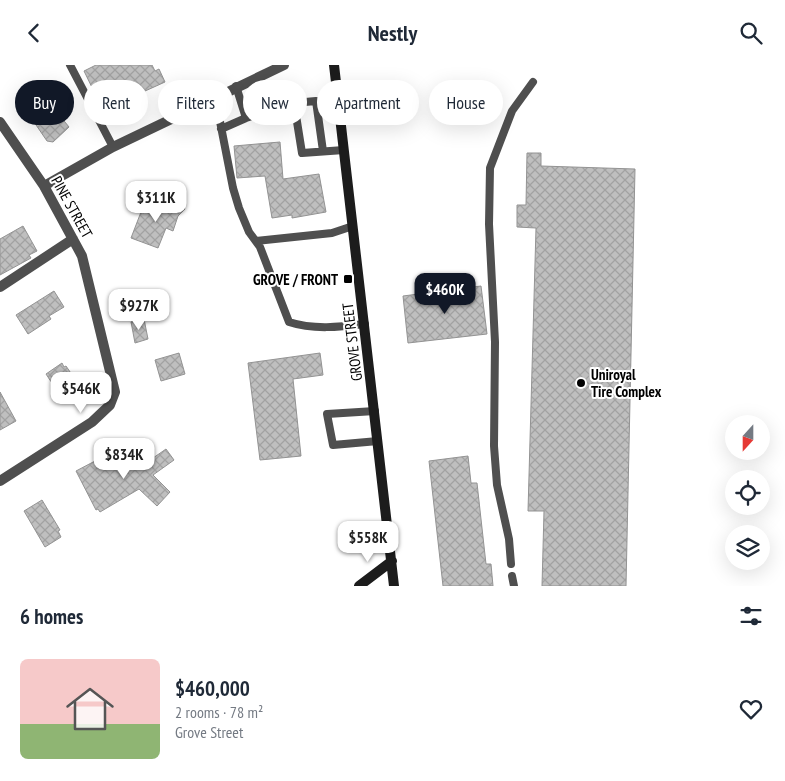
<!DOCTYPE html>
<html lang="en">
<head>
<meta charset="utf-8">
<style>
  :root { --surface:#fff; --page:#f6f6f7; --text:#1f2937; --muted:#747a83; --line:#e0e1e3; --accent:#111827 }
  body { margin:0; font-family:"PT Sans Narrow",sans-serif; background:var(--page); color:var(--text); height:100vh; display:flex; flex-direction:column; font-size:19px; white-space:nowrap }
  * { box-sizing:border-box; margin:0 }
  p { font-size:16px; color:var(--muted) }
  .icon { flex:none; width:28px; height:28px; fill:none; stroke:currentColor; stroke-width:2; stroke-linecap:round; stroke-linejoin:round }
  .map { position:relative; height:521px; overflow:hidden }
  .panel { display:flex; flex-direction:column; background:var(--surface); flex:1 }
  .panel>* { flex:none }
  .hud { position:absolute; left:15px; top:15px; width:500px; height:45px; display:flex; gap:10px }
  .needle { width:32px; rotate:201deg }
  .controls { position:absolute; left:725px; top:350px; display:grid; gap:10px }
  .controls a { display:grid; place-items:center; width:45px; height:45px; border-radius:50%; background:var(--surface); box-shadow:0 5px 20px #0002; font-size:25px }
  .price { position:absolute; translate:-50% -42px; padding:0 11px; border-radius:10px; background:#fff; color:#222; font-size:16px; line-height:32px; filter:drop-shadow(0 1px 2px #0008) }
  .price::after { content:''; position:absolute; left:50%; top:30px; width:15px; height:11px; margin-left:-8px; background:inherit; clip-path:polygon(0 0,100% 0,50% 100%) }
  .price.active { background:var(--accent); color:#fff }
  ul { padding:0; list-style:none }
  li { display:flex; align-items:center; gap:15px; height:125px; padding:0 20px }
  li+li { border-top:1px solid var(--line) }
  li span { display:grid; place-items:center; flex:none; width:140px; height:100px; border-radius:8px; color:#555 }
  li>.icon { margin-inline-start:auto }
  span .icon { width:60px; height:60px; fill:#fffc; stroke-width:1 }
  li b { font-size:21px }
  h2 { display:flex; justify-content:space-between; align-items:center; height:60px; padding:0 20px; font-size:21px }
  .tag { padding:0 18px; border-radius:22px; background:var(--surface); box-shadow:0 5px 20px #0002; font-size:18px; line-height:45px }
  .tag.active { background:var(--accent); color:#fff }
  header { display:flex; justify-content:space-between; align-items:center; height:65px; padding:0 20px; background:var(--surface); font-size:22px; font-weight:600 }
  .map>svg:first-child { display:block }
  .building { fill:url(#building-cross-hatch); stroke:#939393 }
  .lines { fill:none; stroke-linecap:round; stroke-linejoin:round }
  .service { stroke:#4f4f4f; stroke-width:8 }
  .minor { stroke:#4f4f4f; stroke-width:10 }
  .secondary { stroke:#1c1c1c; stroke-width:10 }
  .poi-dot { fill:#000; stroke:#fff; stroke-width:2 }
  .labels { text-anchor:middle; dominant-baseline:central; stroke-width:4; stroke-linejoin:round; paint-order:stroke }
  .street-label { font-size:15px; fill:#000; stroke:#fff }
  .poi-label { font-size:15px; font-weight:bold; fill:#000; stroke:#fff; text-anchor:end }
</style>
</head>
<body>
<header><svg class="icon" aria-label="back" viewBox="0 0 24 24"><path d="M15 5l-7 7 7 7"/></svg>Nestly<svg class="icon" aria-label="search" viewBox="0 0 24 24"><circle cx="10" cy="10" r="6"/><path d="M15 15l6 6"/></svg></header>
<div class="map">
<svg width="785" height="521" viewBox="0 0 785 521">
  <defs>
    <pattern id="building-cross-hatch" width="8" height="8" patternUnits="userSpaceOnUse" patternTransform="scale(1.25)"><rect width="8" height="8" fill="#bfbfbf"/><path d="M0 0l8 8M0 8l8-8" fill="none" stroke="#a2a2a2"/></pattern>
  </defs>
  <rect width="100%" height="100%" fill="#fff"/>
  <path class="building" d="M 96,0 L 152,0 L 155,6 L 159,4 L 165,17 L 103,45 L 84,6 Z
    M 43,30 L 69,62 L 53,77 L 47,76 L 34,57 L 37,54 L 28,41 Z
    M 280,77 L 283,114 L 319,109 L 326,147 L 292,153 L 292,150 L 272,153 L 265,111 L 237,113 L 234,81 Z
    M 527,88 L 541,88 L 541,101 L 635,104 L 626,521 L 542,521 L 544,446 L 528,446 L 536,163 L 517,162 L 517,140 L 526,140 Z
    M 148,135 L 166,142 L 179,137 L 185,144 L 178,151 L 173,166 L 166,163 L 158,183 L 131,173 L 141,147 L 144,148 Z
    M 23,161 L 37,186 L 29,190 L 31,193 L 0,210 L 0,174 Z
    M 481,221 L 487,269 L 408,278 L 403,231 Z
    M 54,226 L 64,242 L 49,251 L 51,254 L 28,269 L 16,250 Z
    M 144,254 L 148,274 L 135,278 L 131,257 Z
    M 179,288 L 185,309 L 161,316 L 155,295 Z
    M 320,288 L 323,310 L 293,314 L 301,391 L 260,395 L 248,298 Z
    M 62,298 L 64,302 L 66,301 L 81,323 L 63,335 L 46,309 Z
    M 0,327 L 16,356 L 0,365 Z
    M 166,384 L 174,395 L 153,410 L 170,427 L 157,441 L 139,424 L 100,447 L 98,444 L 96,445 L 76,406 L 95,396 L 99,404 L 124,385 L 131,395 L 136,391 L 143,400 Z
    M 468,391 L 471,418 L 477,418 L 486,499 L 491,499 L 493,521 L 443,521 L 429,396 Z
    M 42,435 L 60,465 L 58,466 L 61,472 L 45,482 L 24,446 Z"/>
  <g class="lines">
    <path class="service" d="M 70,0 L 113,82
      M 236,21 L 246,53 L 294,38 L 302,88 L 344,85
      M 215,31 L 233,123 L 239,143 L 249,167 L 260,182 L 289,257 C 313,265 340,262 365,259
      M 294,38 L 316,36 L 323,86
      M 221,64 L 246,53
      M 256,176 L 332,168 L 353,161
      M 375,346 L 327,349 L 333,380 L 378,376
      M 511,499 L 509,474 L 497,420 L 494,381 L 495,277 L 489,159 L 490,103 L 512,46 L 533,17
      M 512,511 L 514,521"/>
    <path class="minor" d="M 0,57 L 44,121 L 82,191 L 115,327 L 110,340 L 92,357 L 0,416
      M 44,121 L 113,82 L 284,0
      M 0,222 L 73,174"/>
    <path class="secondary" d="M 334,0 L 394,521
      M 359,521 L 392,496"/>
  </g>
  <g class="poi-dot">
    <rect x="343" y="209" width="10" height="10" rx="2.5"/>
    <circle cx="581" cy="318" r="5"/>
  </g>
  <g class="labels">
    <g class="street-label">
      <text transform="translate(72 142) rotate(61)">PINE STREET</text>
      <text transform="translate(352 277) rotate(-97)">GROVE STREET</text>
    </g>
    <g class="poi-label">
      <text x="338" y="214">GROVE / FRONT</text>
      <text x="591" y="309" text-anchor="start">Uniroyal<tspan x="591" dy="17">Tire Complex</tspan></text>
    </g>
  </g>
</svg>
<div class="controls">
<a><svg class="needle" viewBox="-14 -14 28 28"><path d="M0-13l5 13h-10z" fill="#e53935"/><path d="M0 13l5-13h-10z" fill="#747a83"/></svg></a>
<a><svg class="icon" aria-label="locate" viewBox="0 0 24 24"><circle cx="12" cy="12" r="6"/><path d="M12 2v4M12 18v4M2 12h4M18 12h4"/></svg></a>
<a><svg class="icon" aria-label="layers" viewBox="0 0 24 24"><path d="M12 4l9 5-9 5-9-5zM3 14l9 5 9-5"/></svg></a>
</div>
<b class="price" style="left:156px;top:158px">$311K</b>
<b class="price active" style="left:445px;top:250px">$460K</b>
<b class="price" style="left:139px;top:266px">$927K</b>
<b class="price" style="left:81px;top:349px">$546K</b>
<b class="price" style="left:124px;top:415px">$834K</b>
<b class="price" style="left:368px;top:498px">$558K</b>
<div class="hud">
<a class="tag active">Buy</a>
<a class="tag">Rent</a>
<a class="tag">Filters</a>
<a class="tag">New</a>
<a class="tag">Apartment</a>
<a class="tag">House</a>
</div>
</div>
<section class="panel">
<h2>6 homes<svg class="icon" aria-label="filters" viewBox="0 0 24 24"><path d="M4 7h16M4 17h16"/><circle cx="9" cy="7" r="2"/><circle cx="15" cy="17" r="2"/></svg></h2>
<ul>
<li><span style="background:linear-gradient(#f6c9c9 65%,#8fb573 0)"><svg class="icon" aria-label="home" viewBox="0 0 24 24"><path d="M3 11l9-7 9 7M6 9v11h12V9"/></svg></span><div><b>$460,000</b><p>2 rooms · 78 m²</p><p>Grove Street</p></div><svg class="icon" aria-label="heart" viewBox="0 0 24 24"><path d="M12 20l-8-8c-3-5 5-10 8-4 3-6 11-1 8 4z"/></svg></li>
</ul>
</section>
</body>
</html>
